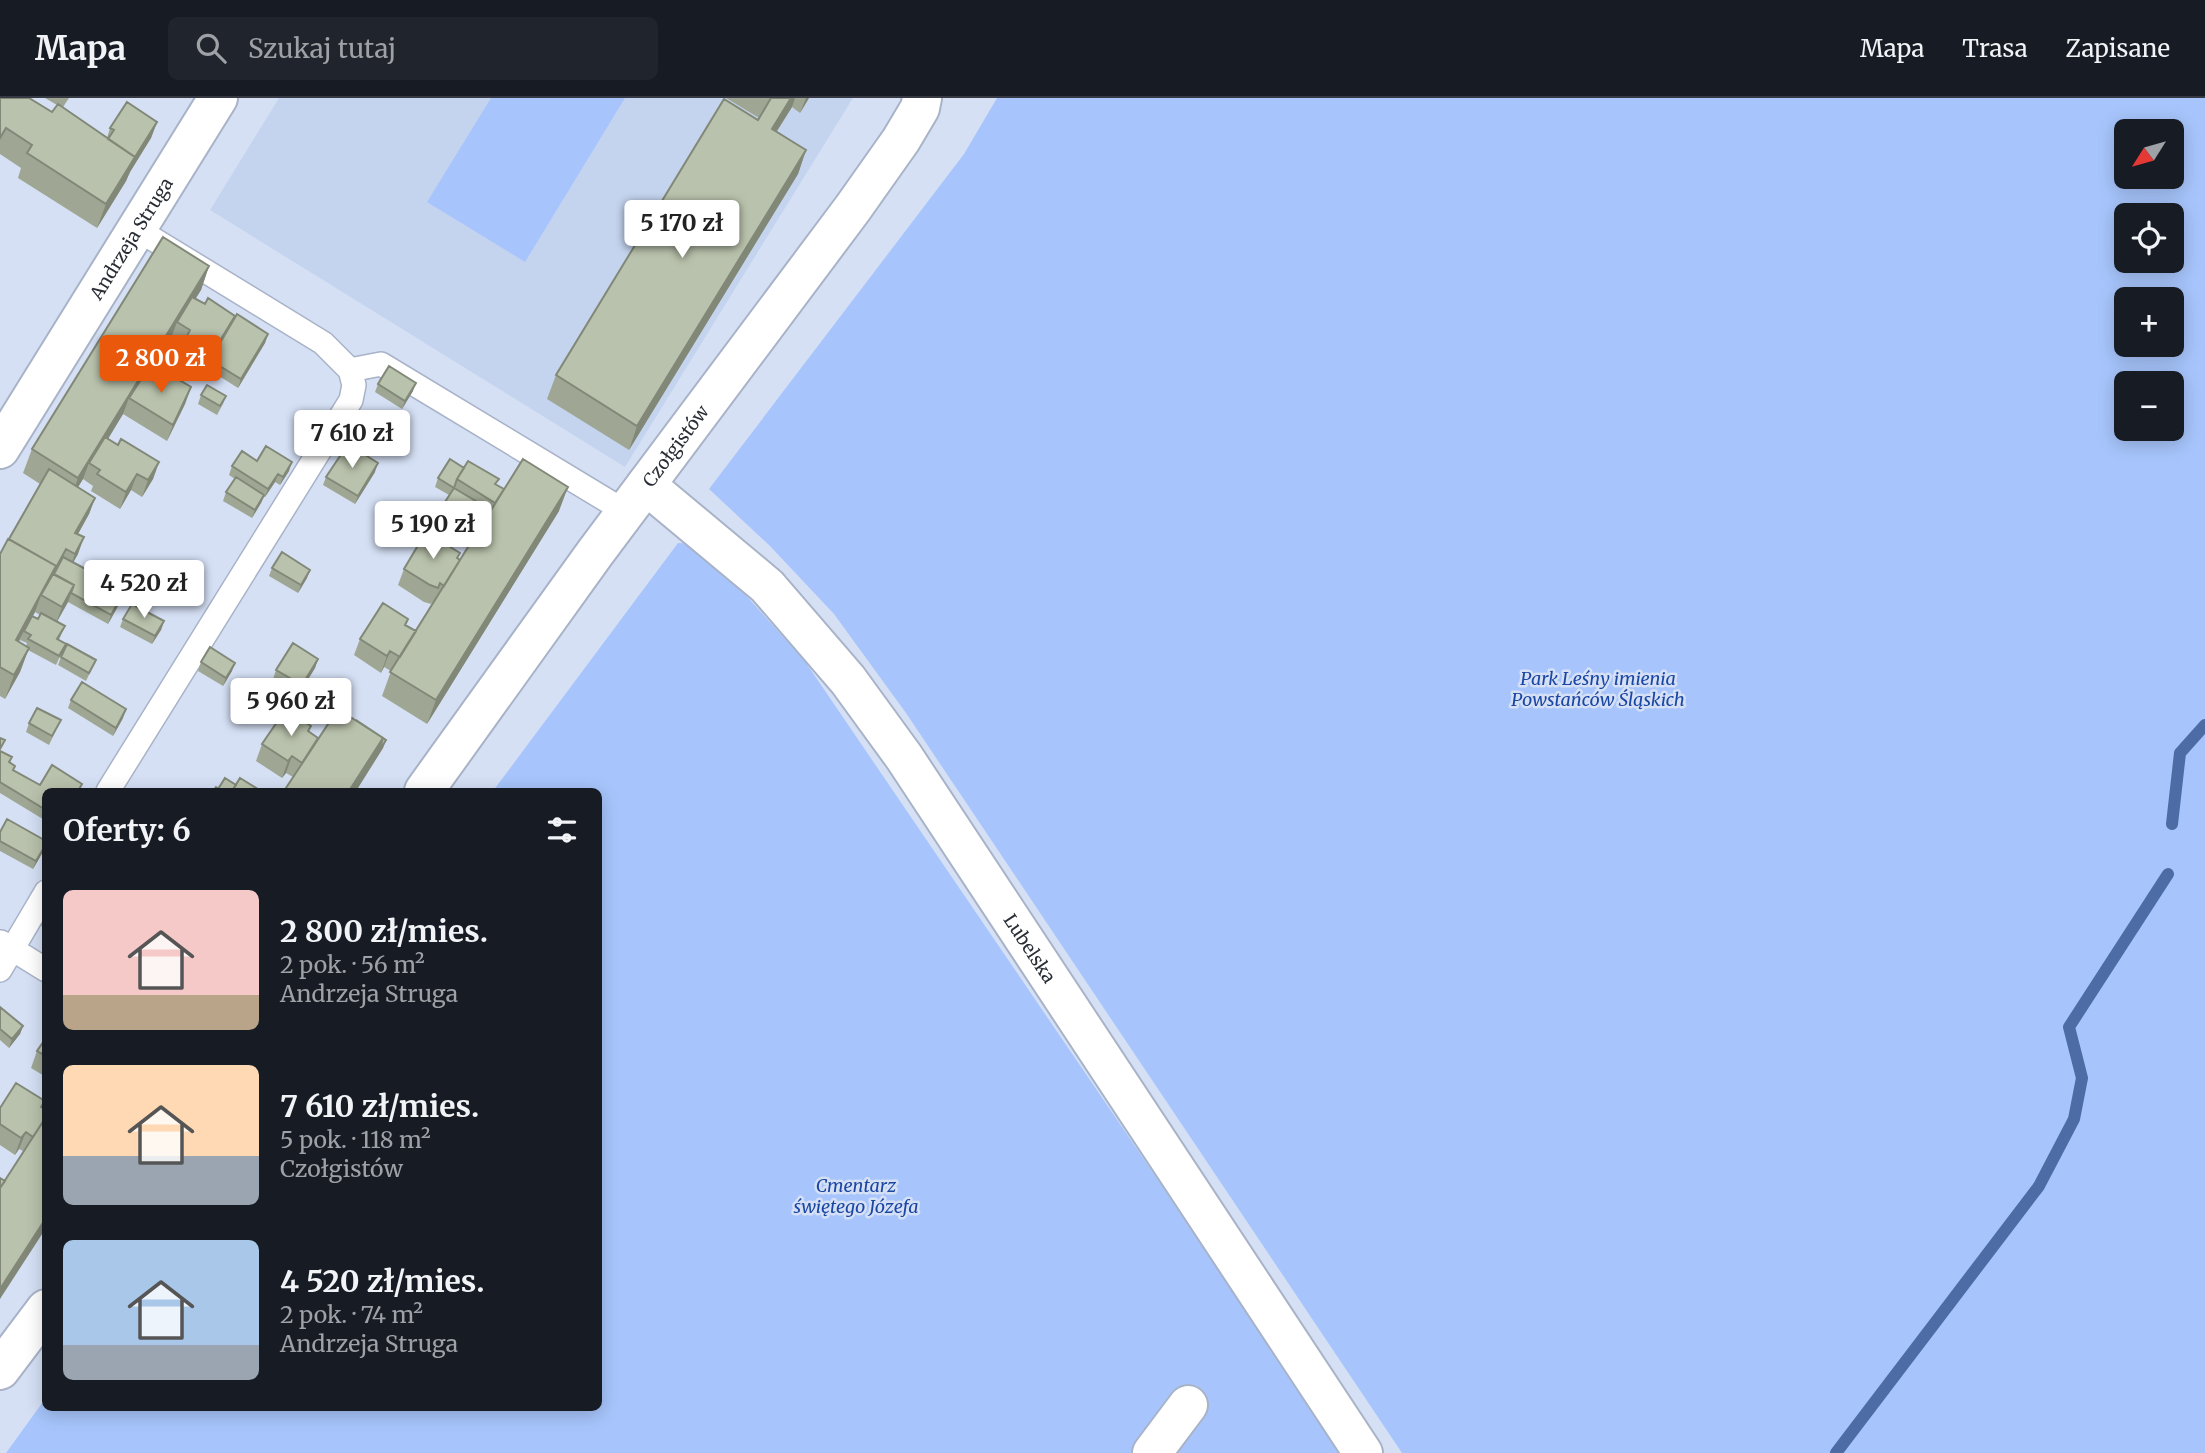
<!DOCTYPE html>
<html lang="pl">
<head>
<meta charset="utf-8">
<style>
  :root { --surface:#171b24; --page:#20242c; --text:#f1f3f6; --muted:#9ea1a6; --line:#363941; --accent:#ea580c }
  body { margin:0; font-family:Merriweather,serif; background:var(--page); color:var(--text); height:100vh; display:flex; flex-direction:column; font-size:26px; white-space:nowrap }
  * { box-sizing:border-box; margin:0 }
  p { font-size:23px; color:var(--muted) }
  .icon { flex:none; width:38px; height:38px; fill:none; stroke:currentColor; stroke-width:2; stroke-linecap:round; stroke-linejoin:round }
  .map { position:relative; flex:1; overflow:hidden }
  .side { position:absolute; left:42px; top:690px; width:560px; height:623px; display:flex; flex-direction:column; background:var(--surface); border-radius:10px; box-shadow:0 4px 18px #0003 }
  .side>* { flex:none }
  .needle { width:46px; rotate:233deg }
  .tools { position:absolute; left:2114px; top:21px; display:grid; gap:14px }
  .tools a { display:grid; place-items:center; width:70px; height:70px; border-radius:10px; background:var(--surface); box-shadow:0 4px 18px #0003; font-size:35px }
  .price { position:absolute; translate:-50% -60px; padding:0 16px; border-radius:7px; background:#fff; color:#222; font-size:23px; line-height:46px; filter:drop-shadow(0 2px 4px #0008) }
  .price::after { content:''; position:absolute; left:50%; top:42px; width:21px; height:16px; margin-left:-10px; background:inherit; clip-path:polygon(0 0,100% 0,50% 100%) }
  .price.active { background:var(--accent); color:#fff }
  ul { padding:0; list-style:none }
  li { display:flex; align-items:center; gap:21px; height:175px; padding:0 21px }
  li span { display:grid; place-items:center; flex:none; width:196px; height:140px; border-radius:10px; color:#555 }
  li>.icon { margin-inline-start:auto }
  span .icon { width:84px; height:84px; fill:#fffc; stroke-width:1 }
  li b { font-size:30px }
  h2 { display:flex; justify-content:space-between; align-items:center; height:84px; padding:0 21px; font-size:30px }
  header { display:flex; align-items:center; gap:42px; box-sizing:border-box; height:98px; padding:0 35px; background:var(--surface); border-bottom:2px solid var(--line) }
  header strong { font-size:33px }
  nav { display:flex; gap:38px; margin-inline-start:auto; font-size:24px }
  .search { width:490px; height:63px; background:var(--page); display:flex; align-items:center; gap:18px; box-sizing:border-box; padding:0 24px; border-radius:10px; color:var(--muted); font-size:26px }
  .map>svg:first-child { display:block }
  .built { fill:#c4d4ee }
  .green { fill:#a7c5fc; fill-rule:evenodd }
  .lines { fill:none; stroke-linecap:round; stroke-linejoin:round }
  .stream { stroke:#4d6ca5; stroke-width:12 }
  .lane-casing { stroke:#a8b3c8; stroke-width:26 }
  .street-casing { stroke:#a8b3c8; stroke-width:42 }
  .lane { stroke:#fff; stroke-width:23 }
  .street { stroke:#fff; stroke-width:38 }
  .wall { fill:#9fa794; fill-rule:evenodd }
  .shaded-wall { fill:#828878 }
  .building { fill:#b9c2ac; stroke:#828878; stroke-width:2 }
  .labels { text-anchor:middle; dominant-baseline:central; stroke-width:5; stroke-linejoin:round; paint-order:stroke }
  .street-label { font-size:18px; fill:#292e36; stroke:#d5e0f5 }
  .park-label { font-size:18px; font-style:italic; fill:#1a46a4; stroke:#d5e0f5 }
</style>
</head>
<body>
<header>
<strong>Mapa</strong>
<div class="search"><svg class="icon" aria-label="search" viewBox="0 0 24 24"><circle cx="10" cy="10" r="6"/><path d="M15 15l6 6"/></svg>Szukaj tutaj</div>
<nav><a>Mapa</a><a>Trasa</a><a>Zapisane</a></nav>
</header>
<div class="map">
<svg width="2205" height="1355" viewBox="0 0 2205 1355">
  <rect width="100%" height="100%" fill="#d5e0f5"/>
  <path class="built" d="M 279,0 L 853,0 L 625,369 L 210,112 Z"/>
  <path class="green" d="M 491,0 L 625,0 L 525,164 L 427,104 Z
    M 997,0 L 2205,0 L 2205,1355 L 1402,1355 L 906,615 L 834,516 L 770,448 L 709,391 L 964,56 ZM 2126,33 L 2172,33 L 2172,79 L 2126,79 ZM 2126,117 L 2172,117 L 2172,163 L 2126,163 ZM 2172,201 L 2172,247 L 2126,247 L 2126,201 ZM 2126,285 L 2172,285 L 2172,331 L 2126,331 Z
    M 678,445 L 700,446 L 804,562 L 1344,1355 L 6,1355 L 45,1301 L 46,1309 L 598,1309 L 598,693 L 493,693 Z"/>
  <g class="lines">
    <path class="stream" d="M 2172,726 L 2180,655 L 2205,627
      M 1836,1355 L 2039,1088 L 2074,1021 L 2082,980 L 2069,929 L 2168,776"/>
    <g class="lane-casing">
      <path id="lane" d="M 350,272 L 381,266 L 626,414
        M 108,693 L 351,302 L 354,287 L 350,272 L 323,245 L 135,130
        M 1,844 L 46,872
        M 0,872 L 46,794"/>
    </g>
    <g class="street-casing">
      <g id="street">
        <path id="s1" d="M 0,351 L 218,0"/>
        <path id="s2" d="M 646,387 L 767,488 L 848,582 L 904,659 L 1363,1355"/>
        <path id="s3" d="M 424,693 L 595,455 L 853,110 L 901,42 L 920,10 L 922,0"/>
        <path d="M 0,1272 L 46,1211"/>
        <path d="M 1152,1355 L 1188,1307"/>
      </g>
    </g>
    <use href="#lane" class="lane"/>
    <use href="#street" class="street"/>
  </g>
  <path class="wall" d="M 0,0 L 52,14 L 57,7 L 45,0 L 69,0 L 63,9 L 107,40 L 110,30 L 157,24 L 151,40 L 130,74 L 126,83 L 97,130 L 18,80 L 21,70 L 0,56 Z
    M 726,0 L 809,0 L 800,15 L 792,9 L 777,33 L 806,52 L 798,76 L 629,352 L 547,301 L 556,277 L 759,20 Z
    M 209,168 L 201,192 L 195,201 L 205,206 L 235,218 L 268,236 L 265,245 L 238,290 L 181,254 L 183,248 L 171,240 L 152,271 L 161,277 L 191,289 L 185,306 L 167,343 L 123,316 L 108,341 L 118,347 L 159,364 L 153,381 L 142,399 L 131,392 L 120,411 L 91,393 L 93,388 L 83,381 L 78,389 L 95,400 L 89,416 L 78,436 L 78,456 L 73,464 L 125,492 L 122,501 L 108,526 L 68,504 L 57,524 L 65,528 L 59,542 L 66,546 L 56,567 L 28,552 L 20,574 L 5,601 L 0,598 L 0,456 L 9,441 L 40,386 L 23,375 L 32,351 ZM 35,514 L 40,517 L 38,521 L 33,518 ZM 21,539 L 20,542 L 27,545 L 26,548 L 19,544 Z
    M 378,286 L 413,293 L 402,311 L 375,294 Z
    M 201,297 L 226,298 L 223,306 L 217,317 L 198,306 Z
    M 257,363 L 289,373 L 280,387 L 275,384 L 265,399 L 264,399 L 261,405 L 252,420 L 223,403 L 226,394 L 235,381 L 229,377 L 232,368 Z
    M 464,370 L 504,391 L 559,413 L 427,626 L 382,598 L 391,573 L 384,569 L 381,575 L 354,557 L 360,541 L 408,521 L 406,527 L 416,533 L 435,502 L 431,506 L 424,504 L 398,487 L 404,471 L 460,455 L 458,460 L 460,462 L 479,432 L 471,428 L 469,433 L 440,416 L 443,407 L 449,397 L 435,389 L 438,380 Z
    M 375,374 L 355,406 L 323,387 L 326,379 Z
    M 272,470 L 307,480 L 298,495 L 269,478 Z
    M 123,521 L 164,523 L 161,532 L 152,546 L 120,529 Z
    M 61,559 L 96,562 L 86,583 L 58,567 Z
    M 318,561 L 315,570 L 299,596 L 273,581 L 276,572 Z
    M 201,564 L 232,573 L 223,588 L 198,573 Z
    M 71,602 L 123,620 L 113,638 L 68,610 Z
    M 61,622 L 49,647 L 26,634 L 29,625 Z
    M 311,628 L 309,634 L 318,640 L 386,642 L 383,650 L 356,693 L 284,693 L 293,679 L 286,675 L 282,680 L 256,663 L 262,646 Z
    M 0,640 L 0,653 L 12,659 L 10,665 L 13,673 L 40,687 L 82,686 L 80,693 L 46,693 L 46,723 L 0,695 Z
    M 0,734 L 46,743 L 44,752 L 33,771 L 0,753 Z
    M 46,817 L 46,830 L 41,828 Z
    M 0,909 L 23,928 L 20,936 L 9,950 L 0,942 Z
    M 46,940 L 46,979 L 31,970 L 37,953 Z
    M 45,1003 L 42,1010 L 0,1201 L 5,1083 L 23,1053 L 19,1051 L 15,1057 L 0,1047 L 0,1010 Z"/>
  <path class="shaded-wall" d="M 791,0 L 795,0 L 792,9 L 763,55 L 772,31 Z
    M 806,0 L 809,0 L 800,15 Z
    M 157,24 L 151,40 L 130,74 L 126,83 L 97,130 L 106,106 Z
    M 806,52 L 798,76 L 629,352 L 637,328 Z
    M 209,168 L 201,192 L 180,226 L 177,224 L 171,240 L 132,302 L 129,300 L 123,316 L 92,367 L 89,365 L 83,381 L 69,404 L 78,380 Z
    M 268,236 L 265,245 L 238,290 L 241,281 Z
    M 416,285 L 413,293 L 402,311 L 405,303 Z
    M 191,289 L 185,306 L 167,343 L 173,327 Z
    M 159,364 L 153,381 L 142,399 L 148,382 Z
    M 292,364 L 289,373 L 280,387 L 283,379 Z
    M 378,365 L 375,374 L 355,406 L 358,398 Z
    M 137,376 L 131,392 L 120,411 L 126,394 Z
    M 278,376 L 275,384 L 265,399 L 268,391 Z
    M 568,389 L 559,413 L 427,626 L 436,602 Z
    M 264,397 L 261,405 L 252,420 L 255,412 Z
    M 95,400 L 89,416 L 69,452 L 75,435 Z
    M 84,439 L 78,456 L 69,472 L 75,456 Z
    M 66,451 L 60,468 L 41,497 L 35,514 L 24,534 L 24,533 L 7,566 L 16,542 L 56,468 Z
    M 310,472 L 307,480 L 298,495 L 301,487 Z
    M 74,487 L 68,504 L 56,525 L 62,509 Z
    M 125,492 L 122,501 L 108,526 L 111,517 Z
    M 164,523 L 161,532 L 152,546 L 155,538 Z
    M 29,550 L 20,574 L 5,601 L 14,577 Z
    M 390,553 L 384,569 L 381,575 L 387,558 Z
    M 318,561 L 315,570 L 299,596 L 302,587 Z
    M 235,565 L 232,573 L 223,588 L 226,580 Z
    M 126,611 L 123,620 L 113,638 L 116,630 Z
    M 383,640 L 386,642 L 383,650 L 356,693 L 349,693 Z
    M 292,658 L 286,675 L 282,680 L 288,663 Z
    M 46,746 L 44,752 L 33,771 L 36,763 Z
    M 23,928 L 20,936 L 9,950 L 12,941 Z
    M 26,1034 L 19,1051 L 15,1057 L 21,1040 Z
    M 46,1120 L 46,1130 L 0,1201 L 0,1191 Z"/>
  <path class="building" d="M 0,0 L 29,0 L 52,14 L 58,6 L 135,59 L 106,106 L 27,55 L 32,47 L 6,30 L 0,40 Z
    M 771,0 L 791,0 L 772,31 L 806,52 L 637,328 L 556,277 L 724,1 L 758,22 Z
    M 127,4 L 157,24 L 135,59 L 108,41 L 114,32 L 110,30 Z
    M 163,139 L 209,168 L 78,380 L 32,351 Z
    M 192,199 L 205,206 L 208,200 L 235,218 L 213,254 L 187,238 L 190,232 L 177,224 Z
    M 237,216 L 268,236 L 241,281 L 210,262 Z
    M 389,268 L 416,285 L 405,303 L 378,286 Z
    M 149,269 L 161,277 L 164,273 L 191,289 L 173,327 L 129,300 Z
    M 207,287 L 226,298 L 220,308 L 201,297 Z
    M 105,339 L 118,347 L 121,341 L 159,364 L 148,382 L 137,376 L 126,394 L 97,376 L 100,372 L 89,365 Z
    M 348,346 L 378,365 L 358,398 L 326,379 Z
    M 266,348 L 292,364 L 283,379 L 278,376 L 268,391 L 232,368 L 242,353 L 257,363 Z
    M 450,361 L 464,370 L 457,381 L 454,390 L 438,380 Z
    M 523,361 L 568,389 L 436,602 L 390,574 Z
    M 468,363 L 499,381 L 495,386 L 504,391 L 495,405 L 457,381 Z
    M 49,371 L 95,400 L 75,435 L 84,439 L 75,456 L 66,451 L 53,475 L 56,468 L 9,441 Z
    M 236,379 L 264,397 L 255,412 L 226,394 Z
    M 454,390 L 491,412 L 483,424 L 474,419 L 472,425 L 443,407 Z
    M 426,434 L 460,455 L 457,460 L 460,462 L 444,488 L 440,485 L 438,490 L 430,487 L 404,471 Z
    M 8,441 L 56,468 L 16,542 L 29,550 L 14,577 L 0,569 L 0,456 Z
    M 282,454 L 310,472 L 301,487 L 272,470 Z
    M 63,459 L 125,492 L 111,517 L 71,495 L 74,487 L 54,476 Z
    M 53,476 L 74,487 L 62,509 L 41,497 Z
    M 383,505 L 408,521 L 405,527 L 416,533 L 400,559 L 390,553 L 387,558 L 360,541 Z
    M 132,506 L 164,523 L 155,538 L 123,521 Z
    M 41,515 L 65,528 L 57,541 L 66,546 L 59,558 L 28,541 L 31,537 L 24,533 L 32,518 L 38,521 Z
    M 293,545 L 318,561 L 302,587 L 276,572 Z
    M 67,546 L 96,562 L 89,575 L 61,559 Z
    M 210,549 L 235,565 L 226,580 L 201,564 Z
    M 82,584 L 126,611 L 116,630 L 71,602 Z
    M 37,610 L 61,622 L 52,638 L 29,625 Z
    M 286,611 L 311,628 L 308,633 L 318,640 L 302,665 L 292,658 L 288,663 L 262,646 Z
    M 338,611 L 383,640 L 349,693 L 284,693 Z
    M 356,622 L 386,642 L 379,653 L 383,640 Z
    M 0,640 L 5,642 L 0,651 Z
    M 0,653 L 12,659 L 9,664 L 15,668 L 13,672 L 40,687 L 52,667 L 82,686 L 78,693 L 46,693 L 46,712 L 0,684 Z
    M 225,680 L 236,687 L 232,693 L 222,693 L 218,691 Z
    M 240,680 L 261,693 L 232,693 Z
    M 216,689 L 222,693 L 213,693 Z
    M 7,721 L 46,743 L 46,746 L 36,763 L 0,743 L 0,734 Z
    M 0,909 L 23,928 L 12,941 L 0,931 Z
    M 46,940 L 46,958 L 37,953 Z
    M 16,985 L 45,1003 L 41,1009 L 46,1012 L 46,1019 L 33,1039 L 26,1034 L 21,1040 L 0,1026 L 0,1010 Z
    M 46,1019 L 46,1120 L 0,1191 L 0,1090 Z
    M 0,1080 L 5,1083 L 0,1090 Z"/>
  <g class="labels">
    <g class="street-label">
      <text stroke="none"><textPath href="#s1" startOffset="248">Andrzeja Struga</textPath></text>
      <text stroke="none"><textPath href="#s3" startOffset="427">Czołgistów</textPath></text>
      <text stroke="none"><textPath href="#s2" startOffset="606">Lubelska</textPath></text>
    </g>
    <g class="park-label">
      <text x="1598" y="580">Park Leśny imienia<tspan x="1598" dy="21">Powstańców Śląskich</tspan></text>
      <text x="856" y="1087">Cmentarz<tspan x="856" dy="21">świętego Józefa</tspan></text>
    </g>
  </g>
</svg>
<div class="tools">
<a><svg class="needle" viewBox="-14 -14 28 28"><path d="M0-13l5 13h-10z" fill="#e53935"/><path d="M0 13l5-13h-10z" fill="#9ea1a6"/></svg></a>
<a><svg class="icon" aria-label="locate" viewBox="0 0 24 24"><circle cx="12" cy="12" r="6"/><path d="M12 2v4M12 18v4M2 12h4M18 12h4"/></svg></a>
<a>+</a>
<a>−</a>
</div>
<b class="price" style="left:682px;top:162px">5 170 zł</b>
<b class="price active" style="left:161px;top:297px">2 800 zł</b>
<b class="price" style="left:352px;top:372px">7 610 zł</b>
<b class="price" style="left:433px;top:463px">5 190 zł</b>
<b class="price" style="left:144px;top:522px">4 520 zł</b>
<b class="price" style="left:291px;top:640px">5 960 zł</b>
<section class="side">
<h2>Oferty: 6<svg class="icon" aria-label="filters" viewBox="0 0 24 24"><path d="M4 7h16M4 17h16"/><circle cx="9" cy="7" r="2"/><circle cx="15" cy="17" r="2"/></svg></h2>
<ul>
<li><span style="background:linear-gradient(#f6c9c9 75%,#b9a48a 0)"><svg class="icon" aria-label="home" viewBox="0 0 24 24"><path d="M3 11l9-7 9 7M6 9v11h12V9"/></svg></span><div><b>2 800 zł/mies.</b><p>2 pok. · 56 m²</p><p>Andrzeja Struga</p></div></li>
<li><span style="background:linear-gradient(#ffd9b3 65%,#9aa5b1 0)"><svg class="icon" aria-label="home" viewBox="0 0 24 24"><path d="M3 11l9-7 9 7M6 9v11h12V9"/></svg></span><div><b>7 610 zł/mies.</b><p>5 pok. · 118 m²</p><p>Czołgistów</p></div></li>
<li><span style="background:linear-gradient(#a9c7e8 75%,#9aa5b1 0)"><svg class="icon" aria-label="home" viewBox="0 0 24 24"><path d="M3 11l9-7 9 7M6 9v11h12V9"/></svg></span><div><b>4 520 zł/mies.</b><p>2 pok. · 74 m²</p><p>Andrzeja Struga</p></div></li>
</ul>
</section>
</div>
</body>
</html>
